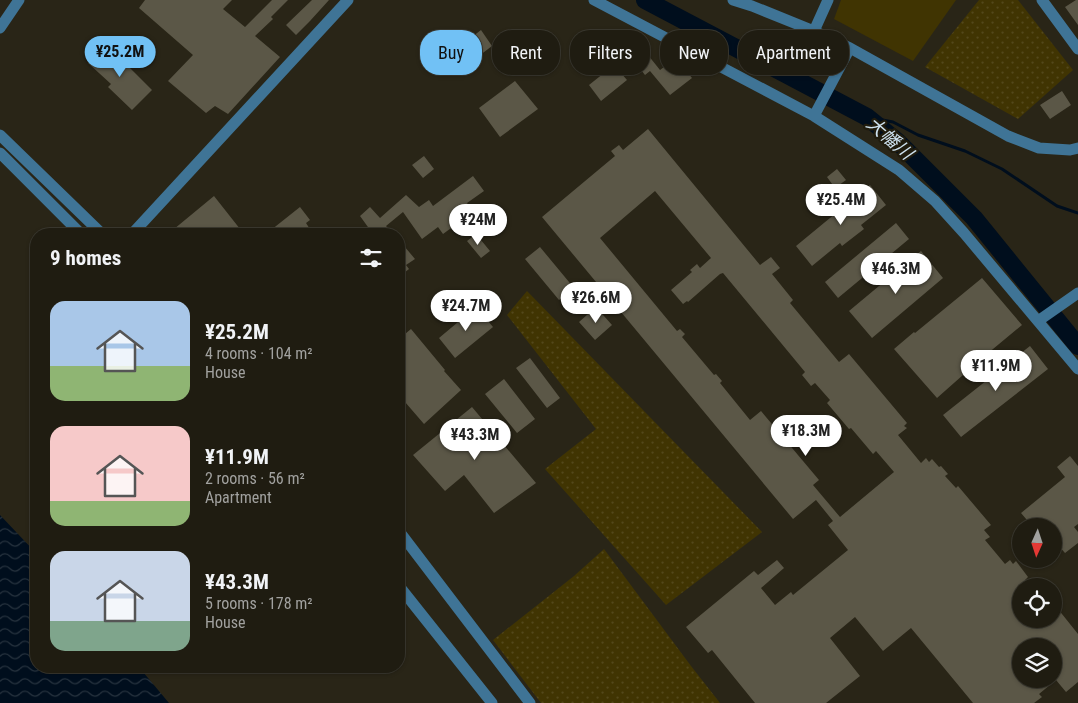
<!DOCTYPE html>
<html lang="en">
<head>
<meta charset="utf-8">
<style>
  :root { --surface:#1f1c11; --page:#2c291f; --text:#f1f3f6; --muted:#a1a19f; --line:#3c3a31; --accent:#71c1f5 }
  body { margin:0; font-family:"Roboto Condensed","Noto Sans JP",sans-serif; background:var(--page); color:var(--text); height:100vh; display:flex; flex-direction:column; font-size:19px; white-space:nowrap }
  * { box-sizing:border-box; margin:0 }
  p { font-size:16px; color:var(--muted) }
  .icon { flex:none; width:28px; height:28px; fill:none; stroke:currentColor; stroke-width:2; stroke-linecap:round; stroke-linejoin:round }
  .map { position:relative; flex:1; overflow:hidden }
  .details { position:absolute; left:30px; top:228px; width:375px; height:445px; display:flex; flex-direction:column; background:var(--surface); border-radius:20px; box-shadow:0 1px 4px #0004,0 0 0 1px var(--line) }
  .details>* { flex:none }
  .hud { position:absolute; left:420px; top:30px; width:475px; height:45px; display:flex; gap:10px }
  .needle { width:32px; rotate:183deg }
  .fabs { position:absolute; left:1012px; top:518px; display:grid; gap:10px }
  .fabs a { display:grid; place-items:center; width:50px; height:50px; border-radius:50%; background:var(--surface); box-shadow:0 1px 4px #0004,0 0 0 1px var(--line); font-size:25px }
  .price { position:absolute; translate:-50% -42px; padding:0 11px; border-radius:18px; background:#fff; color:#222; font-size:16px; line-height:32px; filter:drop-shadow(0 1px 2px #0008) }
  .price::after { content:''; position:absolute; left:50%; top:30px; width:15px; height:11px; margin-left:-8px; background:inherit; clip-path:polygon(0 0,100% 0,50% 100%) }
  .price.selected { background:var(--accent); color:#111 }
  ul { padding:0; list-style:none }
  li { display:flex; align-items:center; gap:15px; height:125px; padding:0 20px }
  li span { display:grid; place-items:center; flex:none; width:140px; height:100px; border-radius:15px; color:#555 }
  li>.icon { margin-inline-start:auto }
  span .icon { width:60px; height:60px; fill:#fffc; stroke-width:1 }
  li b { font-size:21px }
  h2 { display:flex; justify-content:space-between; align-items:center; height:60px; padding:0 20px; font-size:21px }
  .pill { padding:0 18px; border-radius:20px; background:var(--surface); box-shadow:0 1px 4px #0004,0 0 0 1px var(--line); font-size:18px; line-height:45px }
  .pill.selected { background:var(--accent); color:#111 }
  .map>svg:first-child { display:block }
  .grass { fill:url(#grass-dots) }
  .garden { fill:#403402 }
  .water { fill:url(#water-waves) }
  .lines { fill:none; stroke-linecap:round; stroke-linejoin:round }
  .stream { stroke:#000e1d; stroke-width:3 }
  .river { stroke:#000e1d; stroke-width:18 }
  .building { fill:#5b5747; fill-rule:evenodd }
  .minor { stroke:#3f7496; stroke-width:11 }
  .labels { text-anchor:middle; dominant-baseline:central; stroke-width:4.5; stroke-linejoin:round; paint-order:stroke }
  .water-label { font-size:18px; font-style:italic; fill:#cfe3f1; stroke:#201c0e }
</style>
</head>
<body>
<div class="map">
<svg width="1078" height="703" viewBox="0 0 1078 703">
  <defs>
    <pattern id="grass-dots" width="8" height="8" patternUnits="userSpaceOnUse" patternTransform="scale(1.25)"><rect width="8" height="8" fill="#403402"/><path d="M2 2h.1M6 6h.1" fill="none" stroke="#53481b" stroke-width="1.8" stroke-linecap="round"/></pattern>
    <pattern id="water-waves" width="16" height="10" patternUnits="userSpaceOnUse" patternTransform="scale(1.25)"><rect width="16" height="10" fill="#000e1d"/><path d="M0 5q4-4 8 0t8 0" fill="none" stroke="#26323e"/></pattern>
  </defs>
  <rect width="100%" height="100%" fill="#292517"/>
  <path class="grass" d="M 979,0 L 1018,0 L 1073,70 L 1018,119 L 925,67 Z
    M 527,291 L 762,532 L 666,605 L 545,469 L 596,429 L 507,315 Z
    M 604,549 L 691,666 L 720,703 L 541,703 L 493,640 L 574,576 Z"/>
  <path class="garden" d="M 841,0 L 956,0 L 913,61 L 834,19 Z"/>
  <path class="water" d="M 0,515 L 36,553 L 36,666 L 138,666 L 169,703 L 0,703 Z"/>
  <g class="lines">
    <path class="stream" d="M 867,117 L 893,122 L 918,135 L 965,151 L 1002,169 L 1057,206 L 1078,213"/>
    <path class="river" d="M 645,0 L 867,117 L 899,143 L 974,218 L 1078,346"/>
  </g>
  <path class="building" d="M 145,0 L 232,0 L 223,9 L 245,27 L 272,0 L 288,0 L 271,17 L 273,19 L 255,36 L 280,57 L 228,114 L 215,106 L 206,113 L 168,81 L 193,55 L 139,8 Z
    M 312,0 L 329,0 L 310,21 L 296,35 L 286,25 Z
    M 1076,0 L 1078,0 L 1078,25 L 1065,7 Z
    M 481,30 L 492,46 L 458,72 L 446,57 Z
    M 105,45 L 122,60 L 152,90 L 132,110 L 108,87 L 111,84 L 88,63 Z
    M 636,47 L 645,58 L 648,55 L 660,70 L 676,58 L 692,78 L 670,95 L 650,71 L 645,75 L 628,54 Z
    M 614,65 L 627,80 L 601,101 L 589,85 Z
    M 515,81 L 538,109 L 500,137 L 479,108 Z
    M 1062,91 L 1071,105 L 1050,119 L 1040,105 Z
    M 648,129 L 760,265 L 771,257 L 780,268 L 772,274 L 793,300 L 790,303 L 839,362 L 849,354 L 907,423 L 904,426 L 907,428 L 898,435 L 921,463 L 926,458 L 929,462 L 932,459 L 939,467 L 941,466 L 948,474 L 945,476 L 956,488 L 958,486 L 991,525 L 984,530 L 990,537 L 985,540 L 1005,564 L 1010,560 L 1013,564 L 1016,561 L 1028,577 L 1025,580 L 1027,582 L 1021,586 L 1021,619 L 1054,619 L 1054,604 L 1078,634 L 1078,682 L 1066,692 L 1056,680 L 1039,694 L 1042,697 L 1034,703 L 973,703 L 911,628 L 883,651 L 855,617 L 830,638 L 860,676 L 826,703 L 755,703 L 712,650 L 708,653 L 686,627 L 754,571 L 758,575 L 777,560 L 784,568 L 761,588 L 775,605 L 791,592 L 793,595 L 848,550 L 828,525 L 833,521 L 816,500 L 793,519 L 542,217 L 615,156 L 611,151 L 619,145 L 623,150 ZM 655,191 L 711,258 L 700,268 L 697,264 L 690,270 L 692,272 L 671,290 L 683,304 L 687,301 L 688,302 L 720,274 L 723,273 L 805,372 L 802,375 L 811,386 L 815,383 L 830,400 L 827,403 L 849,429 L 851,428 L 873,454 L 876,451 L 894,472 L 840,517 L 813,485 L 819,480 L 761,411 L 750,420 L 720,383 L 722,381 L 716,374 L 714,375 L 682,337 L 685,334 L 680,329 L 677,331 L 600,238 ZM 1021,646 L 1054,646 L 1054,677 L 1055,679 L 1021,679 Z
    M 424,156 L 434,169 L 423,178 L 412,165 Z
    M 837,169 L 846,180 L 835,188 L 827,177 Z
    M 473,176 L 484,191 L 467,203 L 473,212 L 443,234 L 438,227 L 422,239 L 403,212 L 386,226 L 393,234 L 373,234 L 360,216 L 370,207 L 380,218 L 406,195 L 419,207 L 429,200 L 433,206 Z
    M 870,185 L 886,205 L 861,225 L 864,229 L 842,246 L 840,243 L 812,266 L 796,246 Z
    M 214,196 L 244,234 L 168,234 Z
    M 300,207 L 310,220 L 306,223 L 313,234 L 266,234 Z
    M 896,223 L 909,239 L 838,298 L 825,282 Z
    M 476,234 L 490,251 L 481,258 L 467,241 Z
    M 399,240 L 415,259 L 406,265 L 409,269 L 399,277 Z
    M 540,247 L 574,288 L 559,300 L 525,259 Z
    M 921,251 L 943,278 L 872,338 L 849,311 Z
    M 982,278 L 1022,325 L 987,354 L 988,356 L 964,376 L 963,375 L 937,398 L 894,349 L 914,332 L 915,333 Z
    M 476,307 L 493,327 L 455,358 L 439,338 Z
    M 596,307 L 612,325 L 595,340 L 579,322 Z
    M 411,329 L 445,370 L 444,371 L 461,390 L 424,424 L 405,402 L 399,407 L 399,339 Z
    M 1030,346 L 1048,369 L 961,437 L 943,415 Z
    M 530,358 L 560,398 L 547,408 L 516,368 Z
    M 504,379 L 535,419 L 517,433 L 485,394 Z
    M 472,407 L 536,483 L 494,513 L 464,475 L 445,491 L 413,455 Z
    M 1070,456 L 1078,466 L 1078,524 L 1074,527 L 1078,532 L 1078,543 L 1065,553 L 1058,545 L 1054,548 L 1054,526 L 1032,526 L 1021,513 L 1065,477 L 1057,467 Z"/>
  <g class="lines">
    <path class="minor" d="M 594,0 L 814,116 L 899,170 L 935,201 L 964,233 L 1078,369
      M 733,0 L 752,6 L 814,31 L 850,48 L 1008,136 L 1039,148 L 1070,150 L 1078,148
      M 1042,0 L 1078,49
      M 0,28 L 19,0
      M 814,31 L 828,0
      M 814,116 L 850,48
      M 0,135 L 102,234
      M 0,153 L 81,234
      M 132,234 L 348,0
      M 1038,321 L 1078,293
      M 399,531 L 530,703
      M 399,586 L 492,703"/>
  </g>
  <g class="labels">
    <g class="water-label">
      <text transform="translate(890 138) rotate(41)">大幡川</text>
    </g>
  </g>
</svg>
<div class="fabs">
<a><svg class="needle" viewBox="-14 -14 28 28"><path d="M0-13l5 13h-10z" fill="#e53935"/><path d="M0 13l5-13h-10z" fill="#a1a19f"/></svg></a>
<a><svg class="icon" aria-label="locate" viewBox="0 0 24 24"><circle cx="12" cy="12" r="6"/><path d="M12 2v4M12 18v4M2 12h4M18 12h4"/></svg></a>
<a><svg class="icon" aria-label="layers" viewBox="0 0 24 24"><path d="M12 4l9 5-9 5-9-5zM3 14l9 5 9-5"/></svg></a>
</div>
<b class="price selected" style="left:120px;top:78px">¥25.2M</b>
<b class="price" style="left:841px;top:226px">¥25.4M</b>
<b class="price" style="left:478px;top:246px">¥24M</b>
<b class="price" style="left:896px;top:295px">¥46.3M</b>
<b class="price" style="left:596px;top:324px">¥26.6M</b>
<b class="price" style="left:466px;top:332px">¥24.7M</b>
<b class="price" style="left:996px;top:392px">¥11.9M</b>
<b class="price" style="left:806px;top:457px">¥18.3M</b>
<b class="price" style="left:475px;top:461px">¥43.3M</b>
<div class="hud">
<a class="pill selected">Buy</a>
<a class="pill">Rent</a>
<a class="pill">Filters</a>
<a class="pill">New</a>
<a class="pill">Apartment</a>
</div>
<section class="details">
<h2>9 homes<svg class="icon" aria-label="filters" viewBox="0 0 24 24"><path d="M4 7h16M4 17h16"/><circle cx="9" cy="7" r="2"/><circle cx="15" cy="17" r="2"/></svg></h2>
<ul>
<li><span style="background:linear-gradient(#a9c7e8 65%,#8fb573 0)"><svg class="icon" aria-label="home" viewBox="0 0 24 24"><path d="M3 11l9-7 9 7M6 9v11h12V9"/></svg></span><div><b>¥25.2M</b><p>4 rooms · 104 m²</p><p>House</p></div></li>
<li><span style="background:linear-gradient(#f6c9c9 75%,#8fb573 0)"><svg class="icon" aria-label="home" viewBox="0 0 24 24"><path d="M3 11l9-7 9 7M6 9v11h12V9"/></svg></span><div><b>¥11.9M</b><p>2 rooms · 56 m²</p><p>Apartment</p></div></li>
<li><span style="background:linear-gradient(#c9d6e8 70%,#7fa58c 0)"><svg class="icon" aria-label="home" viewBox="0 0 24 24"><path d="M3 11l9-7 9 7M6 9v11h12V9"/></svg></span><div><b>¥43.3M</b><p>5 rooms · 178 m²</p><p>House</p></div></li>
</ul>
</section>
</div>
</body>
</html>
